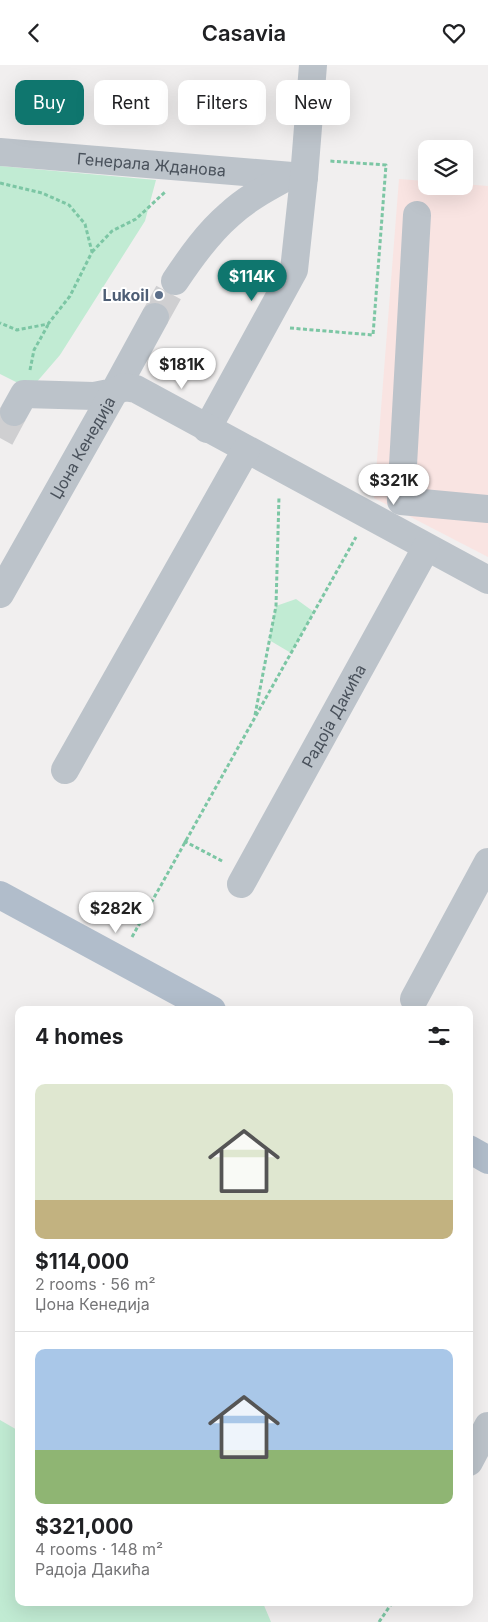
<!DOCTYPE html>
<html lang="en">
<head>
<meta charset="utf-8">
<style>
  :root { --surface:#fff; --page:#f6f6f6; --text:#202124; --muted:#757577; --line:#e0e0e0; --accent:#0f766e }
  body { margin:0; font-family:Inter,sans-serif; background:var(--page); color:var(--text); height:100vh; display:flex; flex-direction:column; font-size:19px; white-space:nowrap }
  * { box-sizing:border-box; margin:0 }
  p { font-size:16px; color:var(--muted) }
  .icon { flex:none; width:28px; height:28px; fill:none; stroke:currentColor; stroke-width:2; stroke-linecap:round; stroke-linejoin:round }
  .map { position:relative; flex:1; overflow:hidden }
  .panel { position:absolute; left:15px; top:941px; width:458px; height:600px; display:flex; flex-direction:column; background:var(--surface); border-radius:10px; box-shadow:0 5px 20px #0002 }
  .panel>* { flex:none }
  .banner { position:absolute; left:15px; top:15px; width:459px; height:45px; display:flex; gap:10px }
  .fabs { position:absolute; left:418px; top:75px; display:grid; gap:10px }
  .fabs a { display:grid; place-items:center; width:55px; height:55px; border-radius:10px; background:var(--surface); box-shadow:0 5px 20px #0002; font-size:25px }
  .price { position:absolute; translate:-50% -42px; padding:0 11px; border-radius:18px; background:#fff; color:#222; font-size:16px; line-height:32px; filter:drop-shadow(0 1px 2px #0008) }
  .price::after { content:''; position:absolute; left:50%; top:30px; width:15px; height:11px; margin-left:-8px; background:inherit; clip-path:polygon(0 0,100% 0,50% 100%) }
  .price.selected { background:var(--accent); color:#fff }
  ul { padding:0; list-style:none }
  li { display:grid; align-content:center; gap:10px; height:265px; padding:0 20px }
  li+li { border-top:1px solid var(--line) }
  li span { display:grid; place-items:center; height:155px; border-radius:10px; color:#555 }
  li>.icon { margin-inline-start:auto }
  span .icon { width:90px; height:90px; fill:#fffc; stroke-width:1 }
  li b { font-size:21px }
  h2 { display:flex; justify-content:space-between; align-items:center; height:60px; padding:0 20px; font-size:21px }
  .tag { padding:0 18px; border-radius:10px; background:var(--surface); box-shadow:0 5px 20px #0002; font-size:18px; line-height:45px }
  .tag.selected { background:var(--accent); color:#fff }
  header { display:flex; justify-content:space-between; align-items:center; height:65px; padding:0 20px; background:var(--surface); font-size:22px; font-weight:600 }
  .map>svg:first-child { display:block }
  .medical { fill:#f9e4e2 }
  .green { fill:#c1ebd3 }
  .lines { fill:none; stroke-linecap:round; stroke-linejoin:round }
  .minor-tunnel { stroke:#cfcfd1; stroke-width:28; stroke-dasharray:28 14; stroke-linecap:butt }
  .path { stroke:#7cc6a4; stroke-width:3; stroke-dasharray:4 2.5; stroke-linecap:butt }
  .minor { stroke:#bcc3ca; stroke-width:28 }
  .major { stroke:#b1bdcb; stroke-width:28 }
  .service-dot { fill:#5c6f8a; stroke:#fff; stroke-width:2 }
  .labels { text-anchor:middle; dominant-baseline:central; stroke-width:4; stroke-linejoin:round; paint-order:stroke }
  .street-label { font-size:16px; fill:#49515b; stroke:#fff }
  .service-label { font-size:16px; font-weight:bold; fill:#4e5e75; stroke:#fff; text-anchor:end }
</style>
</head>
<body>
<header><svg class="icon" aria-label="back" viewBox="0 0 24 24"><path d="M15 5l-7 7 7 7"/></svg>Casavia<svg class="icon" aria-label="heart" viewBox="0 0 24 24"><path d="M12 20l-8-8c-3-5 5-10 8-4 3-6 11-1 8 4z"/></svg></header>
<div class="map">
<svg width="488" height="1557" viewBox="0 0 488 1557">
  <rect width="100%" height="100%" fill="#f1efef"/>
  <path class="medical" d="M 399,114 L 426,116 L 426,121 L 464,121 L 464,119 L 488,121 L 488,492 L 374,433 Z"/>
  <path class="green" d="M 0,101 L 156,115 L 145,156 L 60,290 L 35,319 L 16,317 L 0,309 Z
    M 296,534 L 314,547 L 291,588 L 269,575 L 276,541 Z
    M 0,1355 L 19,1366 L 19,1538 L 263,1538 L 271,1557 L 0,1557 Z"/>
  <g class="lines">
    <path class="minor-tunnel" d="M 155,252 L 175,216
      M 0,373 L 14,347"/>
    <path class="path" d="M 0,118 L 42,128 L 69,140 L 85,159 L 92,187 L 70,231 L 48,259 L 17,265 L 0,258
      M 92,187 L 112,166 L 136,154 L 165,127
      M 290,263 L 373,270 L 386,100 L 329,96
      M 30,305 L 34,285 L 48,260
      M 255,650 L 276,541 L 279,431
      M 184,776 L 224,797
      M 132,872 L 356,472
      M 379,1557 L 392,1538"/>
    <g class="minor">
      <path id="s1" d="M 0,87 L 304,112"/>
      <path d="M 417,150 L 401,436 L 488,444"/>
      <path d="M 175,216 C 191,192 208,168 229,150 C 246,134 267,123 287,112"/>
      <path d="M 14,347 L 24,329 L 94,331 L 114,327 L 155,252"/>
      <path d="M 207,364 L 294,205 L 304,112 L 313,0"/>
      <path id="s2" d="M 0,529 L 114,327 L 124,322 L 136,324 L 488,515"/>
      <path d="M 65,705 L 246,385"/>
      <path id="s3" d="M 241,819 L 426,483"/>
      <path d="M 414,934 L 488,797"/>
      <path d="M 469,1397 L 488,1361"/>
    </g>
    <path class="major" d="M 0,830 L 212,945
      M 469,1084 L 488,1095"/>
  </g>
  <circle class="service-dot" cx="159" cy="230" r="5"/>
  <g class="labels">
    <g class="street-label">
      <text stroke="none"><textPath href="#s1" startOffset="152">Генерала Жданова</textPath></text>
      <text stroke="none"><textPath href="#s2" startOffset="168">Џона Кенедија</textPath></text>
      <text stroke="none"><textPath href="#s3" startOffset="192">Радоја Дакића</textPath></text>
    </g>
    <g class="service-label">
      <text x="149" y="230">Lukoil</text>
    </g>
  </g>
</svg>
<div class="fabs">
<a><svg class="icon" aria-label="layers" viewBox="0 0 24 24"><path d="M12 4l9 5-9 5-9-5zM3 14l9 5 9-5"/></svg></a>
</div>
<b class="price selected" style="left:252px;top:237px">$114K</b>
<b class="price" style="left:182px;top:325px">$181K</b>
<b class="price" style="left:394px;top:441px">$321K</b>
<b class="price" style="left:116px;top:869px">$282K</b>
<div class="banner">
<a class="tag selected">Buy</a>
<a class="tag">Rent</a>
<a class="tag">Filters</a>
<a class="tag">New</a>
</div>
<section class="panel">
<h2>4 homes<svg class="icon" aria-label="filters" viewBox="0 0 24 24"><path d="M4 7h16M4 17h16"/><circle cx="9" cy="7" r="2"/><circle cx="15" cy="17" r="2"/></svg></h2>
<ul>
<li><span style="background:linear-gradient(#dfe7d0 75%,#c2b280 0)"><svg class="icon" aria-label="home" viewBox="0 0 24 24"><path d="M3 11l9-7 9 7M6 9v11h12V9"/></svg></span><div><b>$114,000</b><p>2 rooms · 56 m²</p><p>Џона Кенедија</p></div></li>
<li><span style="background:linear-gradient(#a9c7e8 65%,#8fb573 0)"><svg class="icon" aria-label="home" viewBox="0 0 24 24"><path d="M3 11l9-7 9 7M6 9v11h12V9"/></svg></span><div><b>$321,000</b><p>4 rooms · 148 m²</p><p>Радоја Дакића</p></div></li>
</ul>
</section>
</div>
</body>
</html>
